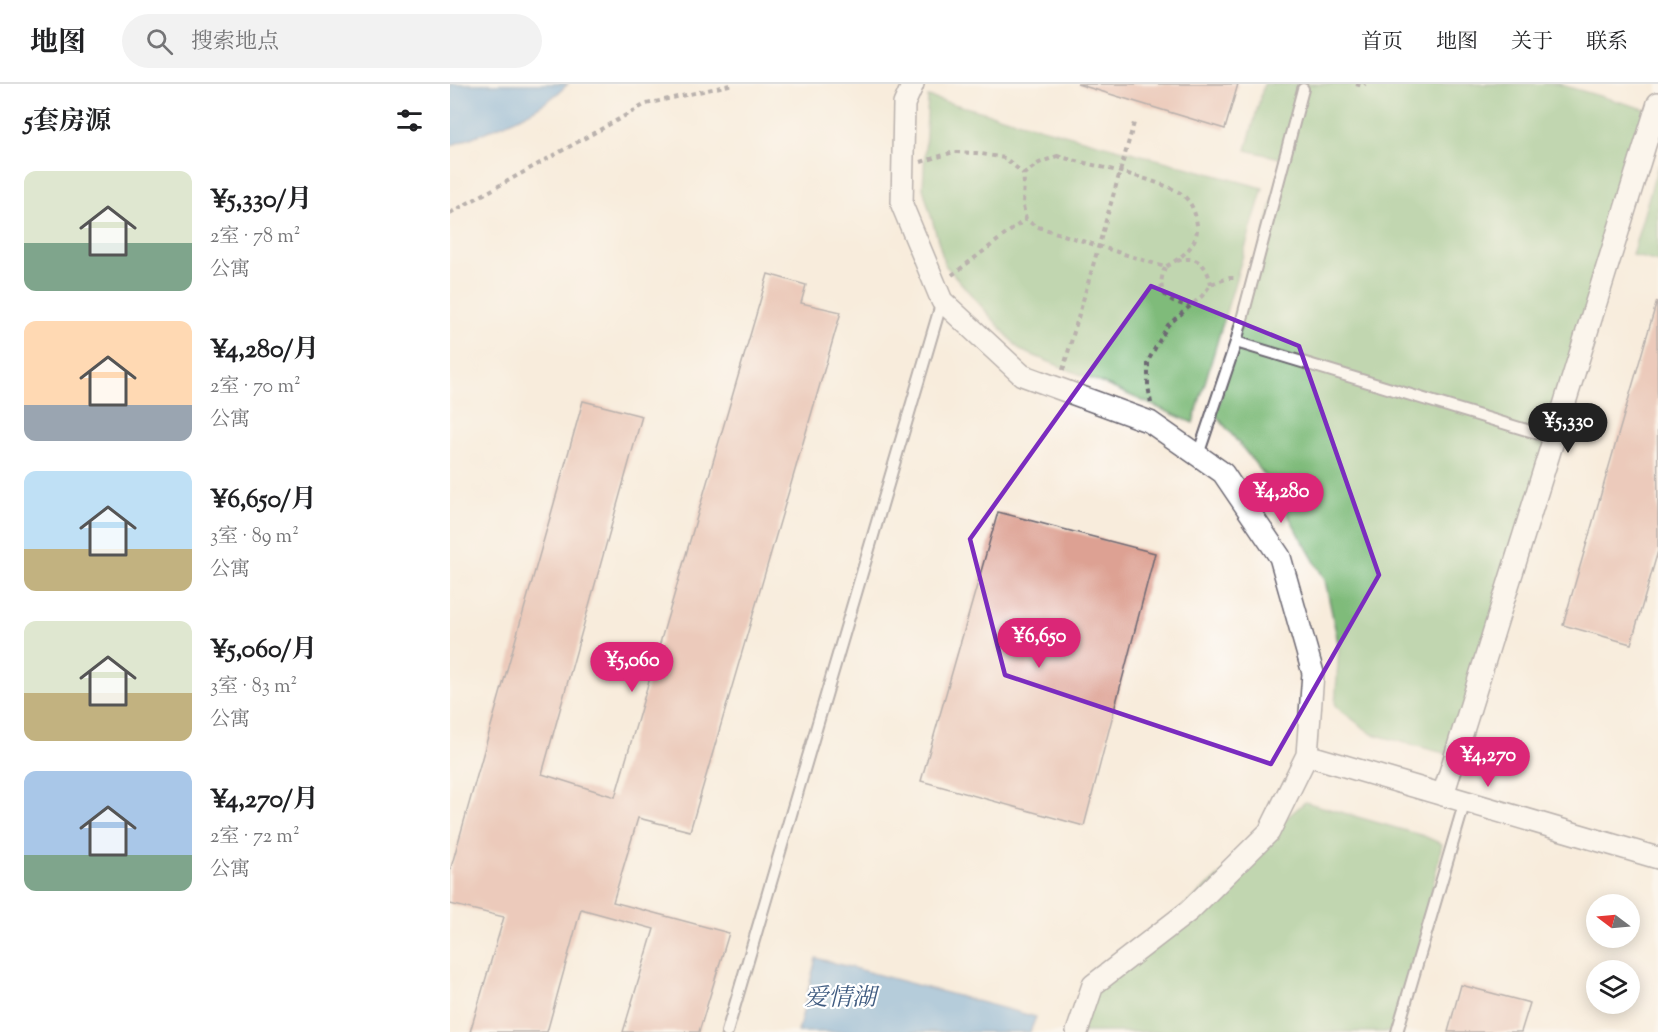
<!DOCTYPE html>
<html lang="zh">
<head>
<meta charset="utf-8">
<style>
  :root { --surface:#fff; --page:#f2f2f2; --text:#202124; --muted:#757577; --line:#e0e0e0; --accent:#db2777 }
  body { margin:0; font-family:"Sorts Mill Goudy","Noto Serif SC",serif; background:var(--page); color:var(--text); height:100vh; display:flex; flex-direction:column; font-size:22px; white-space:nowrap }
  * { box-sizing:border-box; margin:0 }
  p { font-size:20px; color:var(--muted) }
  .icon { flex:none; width:33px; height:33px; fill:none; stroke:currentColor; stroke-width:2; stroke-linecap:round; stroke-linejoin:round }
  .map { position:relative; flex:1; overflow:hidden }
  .side { display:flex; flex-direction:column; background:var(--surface); width:450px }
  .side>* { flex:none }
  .needle { width:39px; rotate:286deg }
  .buttons { position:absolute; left:1136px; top:810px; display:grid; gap:12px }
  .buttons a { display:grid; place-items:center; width:54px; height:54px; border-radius:50%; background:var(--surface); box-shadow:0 3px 15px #0003; font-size:30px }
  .price { position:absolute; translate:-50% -51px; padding:0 14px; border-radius:21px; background:var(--accent); color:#fff; font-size:20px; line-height:39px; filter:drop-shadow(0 2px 3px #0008) }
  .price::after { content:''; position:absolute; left:50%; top:36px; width:18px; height:14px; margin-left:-9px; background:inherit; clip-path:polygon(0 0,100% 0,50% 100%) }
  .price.on { background:#222; color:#fff }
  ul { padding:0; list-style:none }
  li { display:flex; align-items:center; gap:18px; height:150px; padding:0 24px }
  li span { display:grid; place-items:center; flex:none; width:168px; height:120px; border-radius:12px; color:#555 }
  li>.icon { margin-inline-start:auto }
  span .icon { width:72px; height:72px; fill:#fffc; stroke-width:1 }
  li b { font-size:26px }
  h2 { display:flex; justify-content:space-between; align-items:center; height:72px; padding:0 24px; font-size:26px }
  header { display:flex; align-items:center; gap:36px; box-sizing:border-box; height:84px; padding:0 30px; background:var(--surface); border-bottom:2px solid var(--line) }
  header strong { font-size:28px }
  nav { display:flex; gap:33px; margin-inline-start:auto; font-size:21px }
  .search { width:420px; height:54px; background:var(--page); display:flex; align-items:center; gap:15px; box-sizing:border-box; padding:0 21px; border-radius:33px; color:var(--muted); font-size:22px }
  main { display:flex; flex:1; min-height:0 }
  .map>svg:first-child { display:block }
  .forest { fill:#7fbb7a; stroke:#506e5a; stroke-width:1.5 }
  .water { fill:#65a4d7; stroke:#446389; stroke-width:1.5 }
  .building { fill:#dda193 }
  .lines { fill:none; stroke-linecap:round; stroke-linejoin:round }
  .lane-casing { stroke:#6d6973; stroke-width:14 }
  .street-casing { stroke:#6d6973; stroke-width:24 }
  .path { stroke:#6d6973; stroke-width:4; stroke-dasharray:4.5 4.5; stroke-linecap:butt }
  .lane { stroke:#fff; stroke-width:10 }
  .street { stroke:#fff; stroke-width:21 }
  .marked { fill:none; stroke:#7b2cbf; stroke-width:4.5; stroke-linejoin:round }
  .labels { text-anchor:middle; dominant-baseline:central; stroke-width:4.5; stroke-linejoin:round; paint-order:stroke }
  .water-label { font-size:24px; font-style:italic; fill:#405c81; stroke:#fff }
</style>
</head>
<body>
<header>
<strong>地图</strong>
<div class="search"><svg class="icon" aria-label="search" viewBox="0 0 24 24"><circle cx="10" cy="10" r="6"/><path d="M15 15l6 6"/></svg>搜索地点</div>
<nav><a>首页</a><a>地图</a><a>关于</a><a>联系</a></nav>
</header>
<main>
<section class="side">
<h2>5套房源<svg class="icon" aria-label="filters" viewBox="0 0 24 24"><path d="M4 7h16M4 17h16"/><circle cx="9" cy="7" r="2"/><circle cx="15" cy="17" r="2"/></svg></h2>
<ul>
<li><span style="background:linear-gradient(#dfe7d0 60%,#7fa58c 0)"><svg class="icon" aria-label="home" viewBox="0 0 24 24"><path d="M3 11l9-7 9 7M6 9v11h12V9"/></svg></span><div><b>¥5,330/月</b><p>2室 · 78 m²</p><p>公寓</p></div></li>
<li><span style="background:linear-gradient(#ffd9b3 70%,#9aa5b1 0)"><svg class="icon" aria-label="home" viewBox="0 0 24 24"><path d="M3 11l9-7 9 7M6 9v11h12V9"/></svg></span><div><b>¥4,280/月</b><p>2室 · 70 m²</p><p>公寓</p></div></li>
<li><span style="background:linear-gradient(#bfe0f5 65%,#c2b280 0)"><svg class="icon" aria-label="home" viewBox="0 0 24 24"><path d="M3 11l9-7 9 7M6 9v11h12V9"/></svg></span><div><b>¥6,650/月</b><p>3室 · 89 m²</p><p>公寓</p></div></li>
<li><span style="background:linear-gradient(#dfe7d0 60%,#c2b280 0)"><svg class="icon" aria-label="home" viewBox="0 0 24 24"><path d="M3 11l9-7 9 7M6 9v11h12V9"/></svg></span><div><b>¥5,060/月</b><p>3室 · 83 m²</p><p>公寓</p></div></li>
<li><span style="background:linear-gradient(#a9c7e8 70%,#7fa58c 0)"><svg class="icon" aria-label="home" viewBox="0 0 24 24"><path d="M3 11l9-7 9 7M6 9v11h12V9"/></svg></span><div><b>¥4,270/月</b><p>2室 · 72 m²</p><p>公寓</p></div></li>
</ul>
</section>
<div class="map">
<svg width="1208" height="948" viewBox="0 0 1208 948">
  <rect width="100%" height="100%" fill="#fff"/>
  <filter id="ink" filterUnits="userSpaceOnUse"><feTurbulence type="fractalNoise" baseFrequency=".0167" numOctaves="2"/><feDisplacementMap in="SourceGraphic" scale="12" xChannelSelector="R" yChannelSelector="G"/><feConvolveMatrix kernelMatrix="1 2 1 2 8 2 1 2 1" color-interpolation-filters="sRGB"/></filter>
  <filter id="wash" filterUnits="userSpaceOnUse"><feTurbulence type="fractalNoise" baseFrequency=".008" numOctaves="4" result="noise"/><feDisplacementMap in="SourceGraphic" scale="24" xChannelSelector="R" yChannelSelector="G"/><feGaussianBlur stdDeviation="1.35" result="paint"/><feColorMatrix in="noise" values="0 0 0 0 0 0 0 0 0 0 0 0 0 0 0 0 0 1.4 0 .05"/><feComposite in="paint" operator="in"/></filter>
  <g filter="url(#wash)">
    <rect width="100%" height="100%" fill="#f8ecdc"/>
    <path class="forest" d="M 814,0 L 1108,0 L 1205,28 L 1005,672 L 922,650 L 885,622 L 889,563 L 875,496 L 817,394 L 766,331 L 834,75 L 796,66 Z
      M 478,13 L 813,104 L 743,339 L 661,303 L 570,266 L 495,181 L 473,104 Z
      M 1208,81 L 1208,178 L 1182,171 Z
      M 855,718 L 974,752 L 992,760 L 962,899 L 947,948 L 627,948 L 643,901 Z"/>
    <path class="water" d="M 0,0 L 118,0 C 86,32 41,45 0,62 Z
      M 366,874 L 586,933 L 580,948 L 348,948 Z"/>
    <g id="blocks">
      <path class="building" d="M 627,0 L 788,0 L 775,45 Z
        M 318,190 L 356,201 L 351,219 L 391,228 L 240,747 L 188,734 L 163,818 L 279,849 L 249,948 L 173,948 L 204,845 L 131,825 L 97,948 L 20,948 L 54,833 L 0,820 L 0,787 L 133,317 L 192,332 L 92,690 L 165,713 Z
        M 1207,217 L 1208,467 L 1181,560 L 1113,541 Z
        M 548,428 L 705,469 L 634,742 L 471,697 Z
        M 1011,901 L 1080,919 L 1071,948 L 998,948 Z"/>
    </g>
  </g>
  <g filter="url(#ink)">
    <use href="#blocks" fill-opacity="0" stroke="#6d6973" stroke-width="1.5"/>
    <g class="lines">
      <g class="lane-casing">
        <path id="lane" d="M 786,258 L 1103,354
          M 748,371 L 786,258 L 853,5
          M 277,948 L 492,217
          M 947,948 L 1015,717"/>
      </g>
      <g class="street-casing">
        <path id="street" d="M 463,0 L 454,20 L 452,121 L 492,217 L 572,291 L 700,338 L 773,389 L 830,473 L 863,589 L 857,671 L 819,748 L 739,827 L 643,901 L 627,948
          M 857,671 L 1208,774
          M 993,711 L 1208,19"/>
      </g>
      <path class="path" d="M 906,0 L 913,2 L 915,0
        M 607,72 C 632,79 721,97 735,113 C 743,121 746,131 747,142 C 748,162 731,174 715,183 L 585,142 L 576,135 L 573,122 L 574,90 L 589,79 Z
        M 471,78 L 504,68 L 526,69 L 555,74 L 574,90
        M 0,129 L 196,20 L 284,0
        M 727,177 C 747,170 757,181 761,200
        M 715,183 C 706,207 714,216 738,222
        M 502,191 L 576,135
        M 613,286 L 684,39
        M 701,319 L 698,302 L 698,277 L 718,241 L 752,212 L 761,200 L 779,194 L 787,194"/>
      <use href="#lane" class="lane"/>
      <use href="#street" class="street"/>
    </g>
  </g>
  <path d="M0 0H1208V948H0ZM 701,202 L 849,262 L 929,491 L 821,680 L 555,591 L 520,455 Z" fill="#f8ecdc" fill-opacity=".55" fill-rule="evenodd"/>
  <path class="marked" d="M 701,202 L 849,262 L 929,491 L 821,680 L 555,591 L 520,455 Z"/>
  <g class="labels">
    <g class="water-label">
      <text x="390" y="915">爱情湖</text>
    </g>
  </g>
</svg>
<div class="buttons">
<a><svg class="needle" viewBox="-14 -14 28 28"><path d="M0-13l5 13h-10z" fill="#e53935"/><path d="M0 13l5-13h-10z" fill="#757577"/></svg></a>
<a><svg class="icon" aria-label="layers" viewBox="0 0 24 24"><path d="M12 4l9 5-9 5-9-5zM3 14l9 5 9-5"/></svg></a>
</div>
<b class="price on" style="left:1118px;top:370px">¥5,330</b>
<b class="price" style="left:831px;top:440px">¥4,280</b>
<b class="price" style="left:589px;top:585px">¥6,650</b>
<b class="price" style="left:182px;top:609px">¥5,060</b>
<b class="price" style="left:1038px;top:704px">¥4,270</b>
</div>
</main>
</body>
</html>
